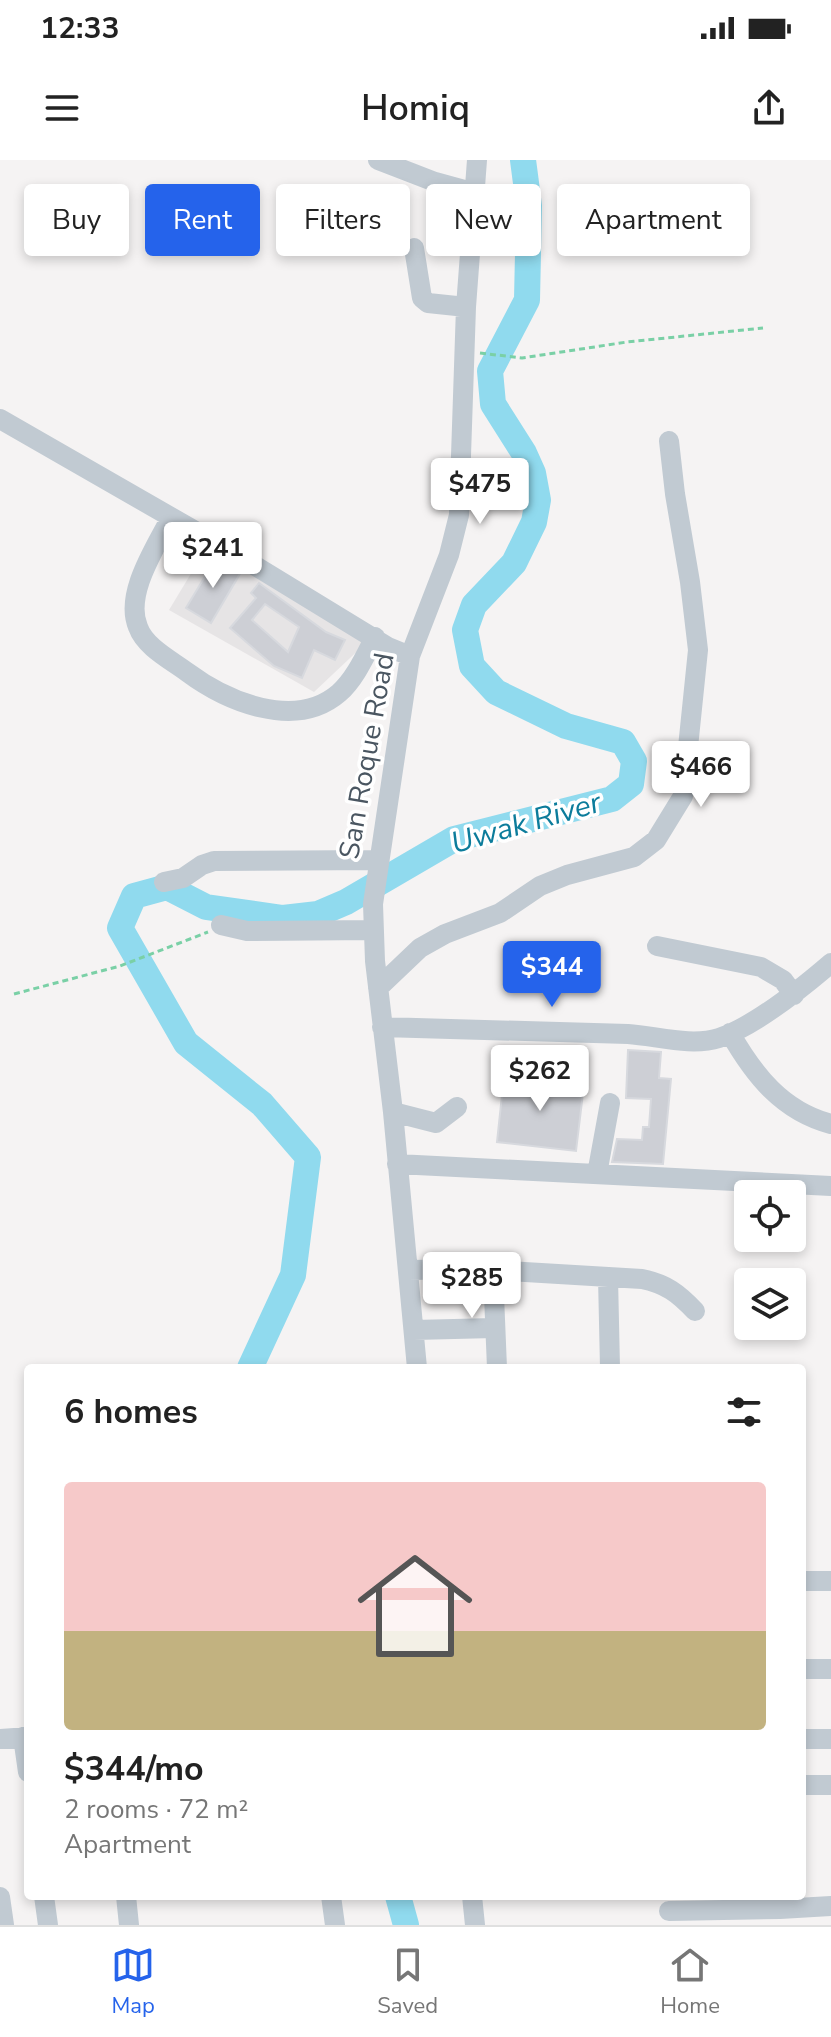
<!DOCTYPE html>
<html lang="en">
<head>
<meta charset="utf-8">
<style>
  :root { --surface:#fff; --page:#f6f6f6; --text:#222; --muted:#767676; --line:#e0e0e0; --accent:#2563eb }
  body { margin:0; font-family:"Nunito Sans",sans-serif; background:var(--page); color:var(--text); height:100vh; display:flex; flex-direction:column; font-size:30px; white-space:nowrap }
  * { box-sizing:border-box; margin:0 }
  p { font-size:26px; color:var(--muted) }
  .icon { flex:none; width:44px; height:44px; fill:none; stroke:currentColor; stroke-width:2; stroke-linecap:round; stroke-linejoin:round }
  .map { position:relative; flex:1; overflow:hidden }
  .side { position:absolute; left:24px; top:1204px; width:782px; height:536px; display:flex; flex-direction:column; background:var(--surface); border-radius:8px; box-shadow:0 4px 12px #0003 }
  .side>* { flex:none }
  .guide { position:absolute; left:24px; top:24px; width:784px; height:72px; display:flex; gap:16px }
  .controls { position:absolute; left:734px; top:1020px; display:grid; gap:16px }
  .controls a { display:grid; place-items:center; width:72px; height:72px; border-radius:8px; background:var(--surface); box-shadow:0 4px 12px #0003; font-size:40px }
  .price { position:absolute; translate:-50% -68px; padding:0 18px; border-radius:8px; background:#fff; color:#222; font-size:26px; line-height:52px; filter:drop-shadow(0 2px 4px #0008) }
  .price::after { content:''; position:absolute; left:50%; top:48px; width:24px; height:18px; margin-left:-12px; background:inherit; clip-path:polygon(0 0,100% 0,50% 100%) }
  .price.selected { background:var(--accent); color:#fff }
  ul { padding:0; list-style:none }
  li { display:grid; align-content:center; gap:16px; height:424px; padding:0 40px }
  li span { display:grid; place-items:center; height:248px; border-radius:8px; color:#555 }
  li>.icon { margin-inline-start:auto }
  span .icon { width:144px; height:144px; fill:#fffc; stroke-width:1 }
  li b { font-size:34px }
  h2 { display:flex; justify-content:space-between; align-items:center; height:96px; padding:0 40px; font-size:34px }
  .tag { padding:0 28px; border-radius:8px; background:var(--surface); box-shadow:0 4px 12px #0003; font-size:28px; line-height:72px }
  .tag.selected { background:var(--accent); color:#fff }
  .status { display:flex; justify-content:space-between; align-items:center; height:56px; padding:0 40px; background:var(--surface); direction:ltr }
  .status svg { height:22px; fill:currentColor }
  header { display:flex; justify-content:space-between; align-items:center; height:104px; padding:0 40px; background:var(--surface); font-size:36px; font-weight:600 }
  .dock { display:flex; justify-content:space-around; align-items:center; height:112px; border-top:2px solid var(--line); background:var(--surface); font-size:22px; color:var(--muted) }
  .dock a { display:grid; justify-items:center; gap:4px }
  .dock .selected { color:var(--accent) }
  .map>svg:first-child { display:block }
  .education { fill:#e6e4e5 }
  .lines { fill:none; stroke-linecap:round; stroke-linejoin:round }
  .river { stroke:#90daee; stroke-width:26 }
  .building { fill:#cdcfd5; stroke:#d7d9de; stroke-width:2; fill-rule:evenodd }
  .path { stroke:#7ad0a6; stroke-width:3; stroke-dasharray:6 4; stroke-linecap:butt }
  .minor { stroke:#c1cad2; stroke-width:20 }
  .labels { text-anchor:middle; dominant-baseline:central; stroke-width:7; stroke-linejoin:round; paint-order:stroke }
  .street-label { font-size:28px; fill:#4a5661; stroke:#fff }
  .water-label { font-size:30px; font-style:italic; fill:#0c7c9b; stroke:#fff }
</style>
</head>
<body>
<div class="status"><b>12:33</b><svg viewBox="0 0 49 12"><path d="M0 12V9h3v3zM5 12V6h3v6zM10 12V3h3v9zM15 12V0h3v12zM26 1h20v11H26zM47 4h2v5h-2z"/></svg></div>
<header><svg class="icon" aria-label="menu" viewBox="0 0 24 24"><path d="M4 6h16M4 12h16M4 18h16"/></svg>Homiq<svg class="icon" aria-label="share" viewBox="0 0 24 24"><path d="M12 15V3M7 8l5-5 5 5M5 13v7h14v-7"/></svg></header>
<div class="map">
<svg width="831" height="1765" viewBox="0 0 831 1765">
  <rect width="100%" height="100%" fill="#f5f3f3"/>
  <path class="education" d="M 207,387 L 367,482 L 314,532 L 169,450 Z"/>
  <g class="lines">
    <path class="river" d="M 250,1208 L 293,1115 L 308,997 L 262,944 L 186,883 L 120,768 L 134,736 L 167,727 L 206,747 L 283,758 L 318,754 L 346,742 L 454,679 L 612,639 L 631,624 L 634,601 L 623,582 L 566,566 L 496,532 L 472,506 L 465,470 L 474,445 L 514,403 L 534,362 L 538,340 L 533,313 L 524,293 L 493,244 L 490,211 L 527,140 L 529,46 L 523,0
      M 398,1736 L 406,1765"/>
  </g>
  <path class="building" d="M 216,398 L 241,412 L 211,463 L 186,448 Z
    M 259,423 L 326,472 L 345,480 L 335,500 L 314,490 L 302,518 L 274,506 L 230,468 L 256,438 L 251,433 ZM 265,444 L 299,467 L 288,492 L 252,460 Z
    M 628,890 L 661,892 L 659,918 L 671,919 L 663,1004 L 612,1002 L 617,979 L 642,980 L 643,967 L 649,967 L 651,939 L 626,938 Z
    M 504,916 L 584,925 L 576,991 L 497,982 Z"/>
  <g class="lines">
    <path class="path" d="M 480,193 L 522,198 L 627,182 L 763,168
      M 14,834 L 120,806 L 208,772"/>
    <path class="minor" d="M 378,0 L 435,22 L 475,33
      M 414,88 L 422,138 L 428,143 L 466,147
      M 0,259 L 244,399 L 388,487 L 410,496
      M 170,359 C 156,387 124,434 138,467 C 145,487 171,500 187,512 C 226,541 295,571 339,533 C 355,519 365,496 375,477
      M 164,722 L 183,718 L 202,705 L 214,701 L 378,700
      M 221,765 L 247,771 L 374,770
      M 657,786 L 761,807 L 783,820 L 794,835
      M 378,828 L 420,788 L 445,774 L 500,753 L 540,726 L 567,715 L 634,697 L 656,680 L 683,636 L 698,490 L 690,422 L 675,334 L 669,281
      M 382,867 C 464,869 546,871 628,874 C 657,876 691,887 719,878 C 755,866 803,827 831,803
      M 730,873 C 754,915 782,951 831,964
      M 393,952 L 436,963 L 457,947
      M 397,1004 L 831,1026
      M 597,1014 L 610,943
      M 408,1110 L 475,1109 L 642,1119 C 666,1124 678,1133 695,1151
      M 493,1111 L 497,1208
      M 608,1117 L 610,1208
      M 414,1170 L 494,1168
      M 417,1208 L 393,952 L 375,801 L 373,744 L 410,496 L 449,395 L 459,355 L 466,147 L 477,0
      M 802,1421 L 831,1421
      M 802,1509 L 831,1509
      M 23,1577 L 28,1612
      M 0,1579 L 28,1577
      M 802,1579 L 831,1579
      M 802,1625 L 831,1625
      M 44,1736 L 48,1765
      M 126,1736 L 129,1765
      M 331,1736 L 335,1765
      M 472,1736 L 475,1765
      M 0,1737 L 4,1765
      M 669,1751 L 780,1749 L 831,1746"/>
  </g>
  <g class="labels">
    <g class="street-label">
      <text transform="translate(367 596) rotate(-80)">San Roque Road</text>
    </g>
    <g class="water-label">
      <text transform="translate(526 663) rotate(-16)">Uwak River</text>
    </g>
  </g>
</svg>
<div class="controls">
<a><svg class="icon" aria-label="locate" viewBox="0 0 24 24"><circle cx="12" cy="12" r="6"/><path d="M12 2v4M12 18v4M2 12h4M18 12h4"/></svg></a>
<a><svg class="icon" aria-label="layers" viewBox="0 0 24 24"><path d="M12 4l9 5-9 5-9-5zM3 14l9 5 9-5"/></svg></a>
</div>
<b class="price" style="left:480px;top:366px">$475</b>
<b class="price" style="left:213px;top:430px">$241</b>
<b class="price" style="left:701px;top:649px">$466</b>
<b class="price selected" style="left:552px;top:849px">$344</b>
<b class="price" style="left:540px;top:953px">$262</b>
<b class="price" style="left:472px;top:1160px">$285</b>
<div class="guide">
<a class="tag">Buy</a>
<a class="tag selected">Rent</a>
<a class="tag">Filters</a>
<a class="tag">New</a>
<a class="tag">Apartment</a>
</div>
<section class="side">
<h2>6 homes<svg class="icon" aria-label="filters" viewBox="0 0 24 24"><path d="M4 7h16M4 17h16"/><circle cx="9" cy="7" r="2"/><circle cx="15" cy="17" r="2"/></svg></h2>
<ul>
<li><span style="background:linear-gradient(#f6c9c9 60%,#c2b280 0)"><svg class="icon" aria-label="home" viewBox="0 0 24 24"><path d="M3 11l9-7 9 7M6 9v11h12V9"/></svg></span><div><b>$344/mo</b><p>2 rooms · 72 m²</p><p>Apartment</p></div></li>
</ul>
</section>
</div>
<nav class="dock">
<a class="selected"><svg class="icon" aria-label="map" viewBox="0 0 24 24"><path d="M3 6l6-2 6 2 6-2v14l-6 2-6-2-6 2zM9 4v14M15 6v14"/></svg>Map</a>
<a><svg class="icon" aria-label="saved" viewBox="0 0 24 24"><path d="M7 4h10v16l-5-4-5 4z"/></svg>Saved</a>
<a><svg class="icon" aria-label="home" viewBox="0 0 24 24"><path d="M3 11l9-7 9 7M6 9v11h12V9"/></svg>Home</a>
</nav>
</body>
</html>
